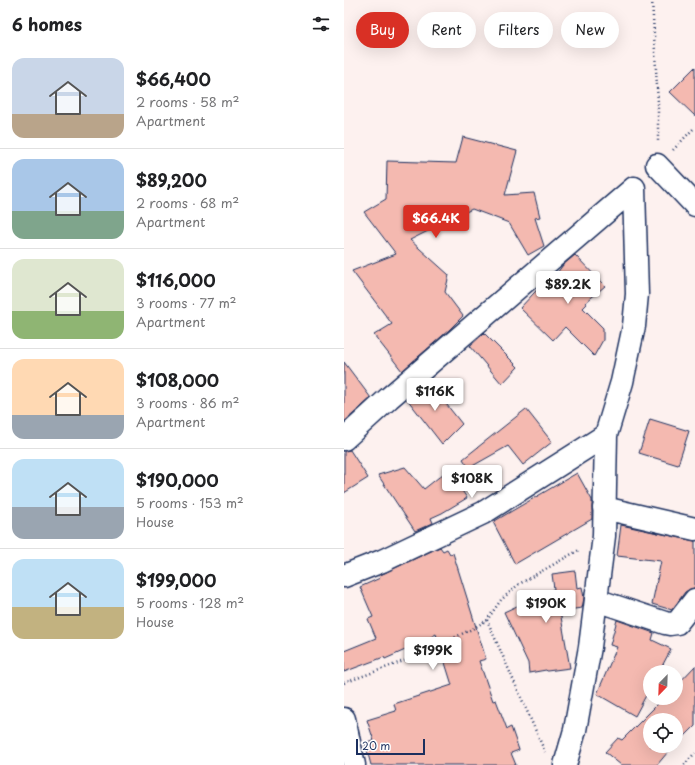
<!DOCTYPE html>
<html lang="en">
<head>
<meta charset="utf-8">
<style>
  :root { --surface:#fff; --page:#f2f2f2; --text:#202124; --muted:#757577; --line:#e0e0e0; --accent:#d93025 }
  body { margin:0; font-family:"Playpen Sans",sans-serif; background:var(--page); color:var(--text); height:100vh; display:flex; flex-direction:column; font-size:15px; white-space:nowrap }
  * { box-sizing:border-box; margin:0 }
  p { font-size:13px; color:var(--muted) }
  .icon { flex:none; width:22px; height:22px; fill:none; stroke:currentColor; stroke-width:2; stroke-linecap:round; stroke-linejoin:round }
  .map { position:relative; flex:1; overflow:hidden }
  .sheet { display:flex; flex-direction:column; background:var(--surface); width:344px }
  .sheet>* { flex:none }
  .top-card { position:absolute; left:12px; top:12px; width:279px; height:36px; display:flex; gap:8px }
  .needle { width:26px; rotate:203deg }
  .fabs { position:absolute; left:299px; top:665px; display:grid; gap:8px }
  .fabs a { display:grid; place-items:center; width:40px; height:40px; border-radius:50%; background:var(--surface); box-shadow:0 4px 16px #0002; font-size:20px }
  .scale { position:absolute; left:12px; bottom:10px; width:69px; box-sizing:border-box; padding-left:4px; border:2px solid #1b2f5e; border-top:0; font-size:11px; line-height:14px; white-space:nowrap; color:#1b2f5e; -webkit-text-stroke:3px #fff; paint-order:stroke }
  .price { position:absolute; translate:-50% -34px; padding:0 9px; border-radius:4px; background:#fff; color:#222; font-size:13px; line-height:26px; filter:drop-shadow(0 1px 2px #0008) }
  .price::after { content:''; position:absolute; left:50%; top:24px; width:12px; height:9px; margin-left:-6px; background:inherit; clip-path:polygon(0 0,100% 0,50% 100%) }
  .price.current { background:var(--accent); color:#fff }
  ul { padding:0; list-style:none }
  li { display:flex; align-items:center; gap:12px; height:100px; padding:0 12px }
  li+li { border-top:1px solid var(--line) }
  li span { display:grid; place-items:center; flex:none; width:112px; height:80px; border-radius:12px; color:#555 }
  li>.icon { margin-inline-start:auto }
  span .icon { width:48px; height:48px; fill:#fffc; stroke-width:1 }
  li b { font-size:17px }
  h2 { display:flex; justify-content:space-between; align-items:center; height:48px; padding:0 12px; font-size:17px }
  .pill { padding:0 14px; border-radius:18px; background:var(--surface); box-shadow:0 4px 16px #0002; font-size:14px; line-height:36px }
  .pill.current { background:var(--accent); color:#fff }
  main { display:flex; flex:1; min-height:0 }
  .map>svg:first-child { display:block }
  .building { fill:#f4b9b0; stroke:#1b2f5e }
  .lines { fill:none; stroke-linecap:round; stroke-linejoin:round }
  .street-casing { stroke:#1b2f5e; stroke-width:25 }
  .path { stroke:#1b2f5e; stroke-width:2.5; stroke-dasharray:1 3; stroke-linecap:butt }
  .street { stroke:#fff; stroke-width:22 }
</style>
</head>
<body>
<main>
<section class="sheet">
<h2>6 homes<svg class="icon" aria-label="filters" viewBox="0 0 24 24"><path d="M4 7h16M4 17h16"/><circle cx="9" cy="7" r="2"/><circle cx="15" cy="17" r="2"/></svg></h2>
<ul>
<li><span style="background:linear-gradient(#c9d6e8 70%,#b9a48a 0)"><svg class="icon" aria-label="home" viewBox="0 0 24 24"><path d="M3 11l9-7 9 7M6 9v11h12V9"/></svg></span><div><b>$66,400</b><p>2 rooms · 58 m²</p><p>Apartment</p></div></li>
<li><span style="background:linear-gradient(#a9c7e8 65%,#7fa58c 0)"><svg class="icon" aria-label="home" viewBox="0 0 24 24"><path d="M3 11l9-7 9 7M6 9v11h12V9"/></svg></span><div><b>$89,200</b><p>2 rooms · 68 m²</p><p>Apartment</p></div></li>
<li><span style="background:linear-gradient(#dfe7d0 65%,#8fb573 0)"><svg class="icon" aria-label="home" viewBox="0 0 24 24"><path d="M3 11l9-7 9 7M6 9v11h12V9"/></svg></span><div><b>$116,000</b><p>3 rooms · 77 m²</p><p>Apartment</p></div></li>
<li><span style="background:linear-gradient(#ffd9b3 70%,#9aa5b1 0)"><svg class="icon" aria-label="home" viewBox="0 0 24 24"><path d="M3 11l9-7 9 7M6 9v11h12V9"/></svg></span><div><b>$108,000</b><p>3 rooms · 86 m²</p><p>Apartment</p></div></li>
<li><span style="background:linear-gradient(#bfe0f5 60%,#9aa5b1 0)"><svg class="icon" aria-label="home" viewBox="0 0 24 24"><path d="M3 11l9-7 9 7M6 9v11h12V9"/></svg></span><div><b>$190,000</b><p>5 rooms · 153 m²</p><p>House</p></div></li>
<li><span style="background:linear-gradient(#bfe0f5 60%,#c2b280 0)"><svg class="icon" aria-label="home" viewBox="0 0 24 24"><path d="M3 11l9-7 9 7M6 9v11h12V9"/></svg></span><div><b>$199,000</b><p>5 rooms · 128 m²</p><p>House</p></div></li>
</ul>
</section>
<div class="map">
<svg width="351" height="765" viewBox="0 0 351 765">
  <rect width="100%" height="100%" fill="#fdf1ef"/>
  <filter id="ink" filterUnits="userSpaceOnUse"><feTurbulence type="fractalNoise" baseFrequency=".025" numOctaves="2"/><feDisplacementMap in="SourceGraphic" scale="8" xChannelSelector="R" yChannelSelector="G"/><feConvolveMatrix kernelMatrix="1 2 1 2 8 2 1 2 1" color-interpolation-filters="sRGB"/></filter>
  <g filter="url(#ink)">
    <path class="building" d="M 351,67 L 351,116 L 326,92 Z
      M 119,137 L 173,151 L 161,195 L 190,193 L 196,217 L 191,218 L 200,246 L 184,255 L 165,223 L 128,209 L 66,240 L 105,275 L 101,292 L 119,316 L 105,330 L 58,371 L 30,335 L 48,324 L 8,271 L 52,254 L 20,212 L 42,199 L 43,161 L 112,163 Z
      M 231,255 L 261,286 L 241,303 L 243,304 L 239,308 L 259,328 L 259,340 L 250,356 L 221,327 L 209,340 L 176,308 L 203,279 L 209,274 L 210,277 L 219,265 Z
      M 140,333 L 174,367 L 158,384 L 126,346 Z
      M 0,362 L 27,398 L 0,422 Z
      M 84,381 L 118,424 L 98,444 L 63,399 Z
      M 182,409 L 208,442 L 179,465 L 164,446 L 125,468 L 119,459 Z
      M 306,419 L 345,431 L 334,465 L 295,453 Z
      M 6,450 L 24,478 L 0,493 L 0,451 Z
      M 61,467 L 80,489 L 104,470 L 123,498 L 98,513 L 87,518 L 89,523 L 71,531 L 34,475 Z
      M 233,473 L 248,500 L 248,519 L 171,564 L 149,522 Z
      M 277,525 L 351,541 L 351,588 L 346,589 L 341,592 L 328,610 L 308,604 L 317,561 L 273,556 Z
      M 96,547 L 99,551 L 103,549 L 106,554 L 109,553 L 142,659 L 135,661 L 149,701 L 152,700 L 163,729 L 167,727 L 175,750 L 167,753 L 172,765 L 27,765 L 21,743 L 30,741 L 23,720 L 52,711 L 50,704 L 108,685 L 92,634 L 77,643 L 41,659 L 40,657 L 0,672 L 0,651 L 32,638 L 24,619 L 29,617 L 16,587 L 36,578 L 35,576 L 36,575 Z
      M 231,571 L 233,588 L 238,587 L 240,598 L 238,608 L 216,611 L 226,668 L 203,671 L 202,670 L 185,673 L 184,663 L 160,612 L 210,589 L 208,574 Z
      M 273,620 L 310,633 L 308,640 L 327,649 L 315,672 L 306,672 L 306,688 L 291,716 L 253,694 L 273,647 L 266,645 Z
      M 351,666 L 351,726 L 338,739 L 337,738 L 332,743 L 332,720 L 306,720 L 306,746 L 329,746 L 313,765 L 277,765 L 261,752 L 274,738 L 278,740 L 320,698 L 332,698 L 332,686 Z"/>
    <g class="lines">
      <g class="street-casing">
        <path id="street" d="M 313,165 L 351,205
          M 0,439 L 45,398 L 290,188
          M 260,508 L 351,529
          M 0,576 L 38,561 L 139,513 L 262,435
          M 252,600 L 321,623 L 326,624 L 333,623 L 351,600
          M 0,719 L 10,765
          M 221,765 L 231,730 L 246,647 L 260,536 L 262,435 L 278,382 L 290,326 L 293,294 L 290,188"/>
      </g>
      <path class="path" d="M 308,0 L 314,103 L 314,143
        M 329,150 L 351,127
        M 143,620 L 201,752
        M 0,683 L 68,658 L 130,628 L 143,620 L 157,600 L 175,584 L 235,550
        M 340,765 L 351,753"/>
      <use href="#street" class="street"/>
    </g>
  </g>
</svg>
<div class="fabs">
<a><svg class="needle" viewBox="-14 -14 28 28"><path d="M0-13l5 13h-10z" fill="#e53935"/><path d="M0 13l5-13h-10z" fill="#757577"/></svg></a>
<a><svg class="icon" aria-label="locate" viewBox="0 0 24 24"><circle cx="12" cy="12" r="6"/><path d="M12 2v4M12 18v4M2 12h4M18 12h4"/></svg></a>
</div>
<div class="scale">20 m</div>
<b class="price current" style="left:92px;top:239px">$66.4K</b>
<b class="price" style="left:224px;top:305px">$89.2K</b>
<b class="price" style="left:91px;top:412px">$116K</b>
<b class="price" style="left:128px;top:499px">$108K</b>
<b class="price" style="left:202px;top:624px">$190K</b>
<b class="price" style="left:89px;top:671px">$199K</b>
<div class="top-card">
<a class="pill current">Buy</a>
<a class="pill">Rent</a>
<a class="pill">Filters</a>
<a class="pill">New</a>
</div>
</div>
</main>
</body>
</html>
